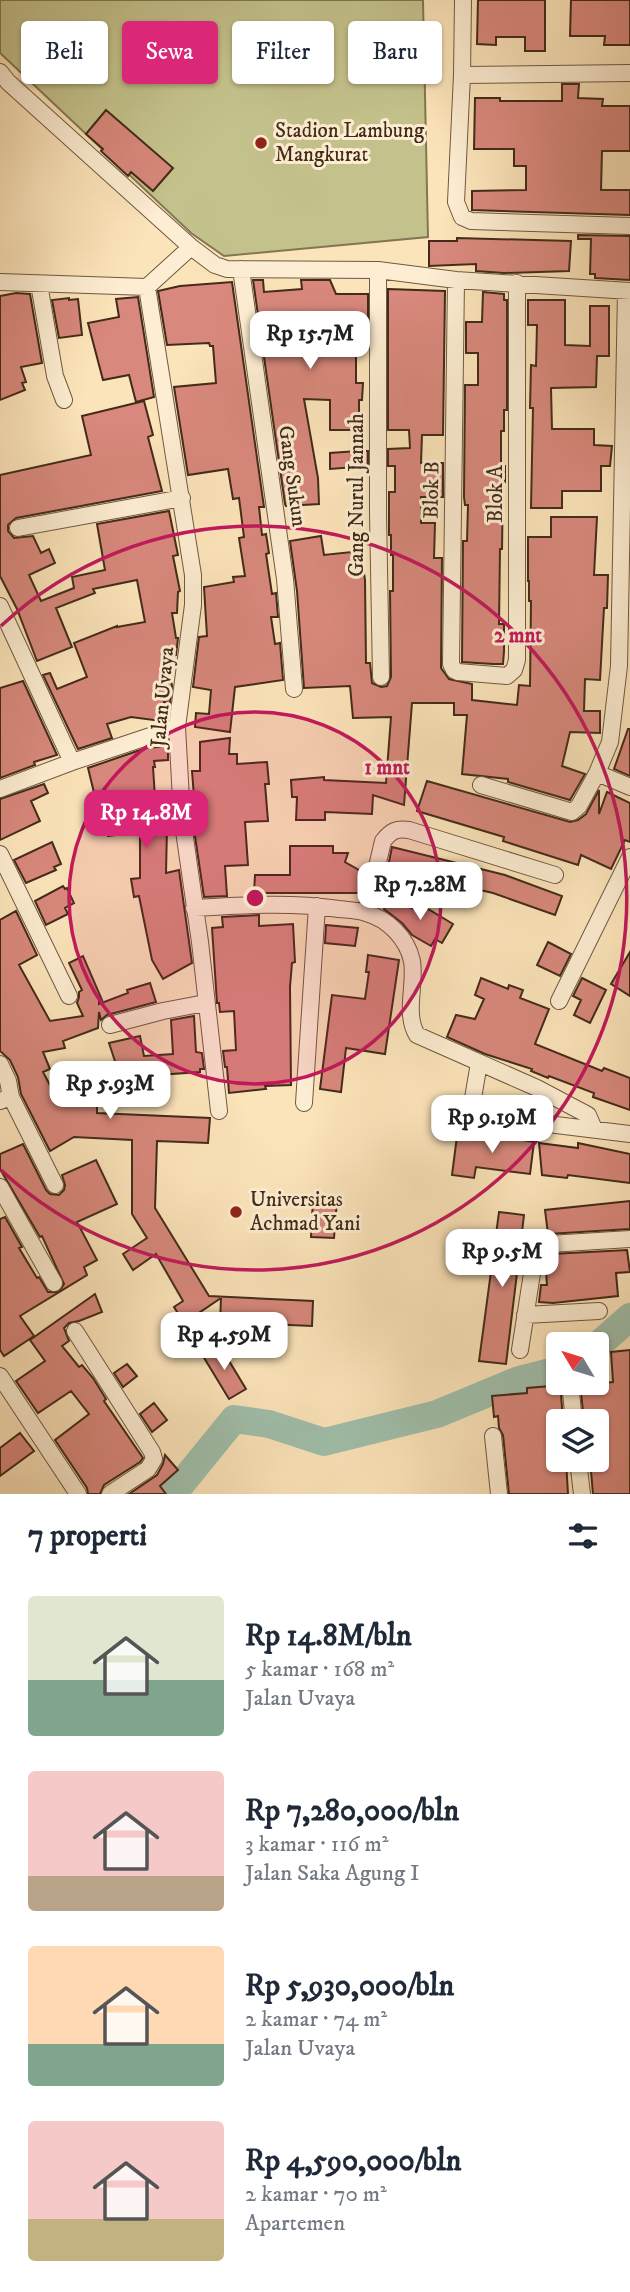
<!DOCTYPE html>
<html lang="id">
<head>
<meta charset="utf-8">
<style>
  :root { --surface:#fff; --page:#f2f2f3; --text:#1f2937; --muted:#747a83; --accent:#db2777 }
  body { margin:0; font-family:"IM FELL DW Pica",serif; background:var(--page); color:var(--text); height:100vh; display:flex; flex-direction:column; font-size:26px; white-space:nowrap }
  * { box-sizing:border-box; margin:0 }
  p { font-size:23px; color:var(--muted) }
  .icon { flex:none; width:38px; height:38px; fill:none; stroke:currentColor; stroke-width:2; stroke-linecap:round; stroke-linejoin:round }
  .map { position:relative; height:1494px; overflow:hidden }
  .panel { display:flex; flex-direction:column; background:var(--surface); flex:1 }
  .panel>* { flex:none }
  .guide { position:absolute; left:21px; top:21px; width:588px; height:63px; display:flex; gap:14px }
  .needle { width:46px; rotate:308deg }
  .controls { position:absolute; left:546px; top:1332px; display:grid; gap:14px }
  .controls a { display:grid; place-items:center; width:63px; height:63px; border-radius:7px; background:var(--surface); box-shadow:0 2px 5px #0004; font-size:35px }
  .price { position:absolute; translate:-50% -60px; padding:0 16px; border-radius:14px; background:#fff; color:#222; font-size:23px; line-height:46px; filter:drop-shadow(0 2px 4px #0008) }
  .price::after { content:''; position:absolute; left:50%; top:42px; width:21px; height:16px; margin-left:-10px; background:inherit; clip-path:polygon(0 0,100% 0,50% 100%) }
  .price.selected { background:var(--accent); color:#fff }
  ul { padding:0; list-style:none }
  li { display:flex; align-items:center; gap:21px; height:175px; padding:0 28px }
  li span { display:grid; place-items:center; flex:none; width:196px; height:140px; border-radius:7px; color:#555 }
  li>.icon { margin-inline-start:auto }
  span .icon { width:84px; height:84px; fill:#fffc; stroke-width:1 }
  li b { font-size:30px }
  h2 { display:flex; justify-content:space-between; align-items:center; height:84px; padding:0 28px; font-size:30px }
  .chip { padding:0 24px; border-radius:7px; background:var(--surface); box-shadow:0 2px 5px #0004; font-size:24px; line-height:63px }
  .chip.selected { background:var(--accent); color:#fff }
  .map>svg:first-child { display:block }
  .green { fill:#c4c28c; stroke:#837652; stroke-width:2 }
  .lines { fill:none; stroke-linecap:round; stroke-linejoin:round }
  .river { stroke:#a0bfab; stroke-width:28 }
  .building { fill:#d8887c; stroke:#422b19; stroke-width:2 }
  .street-casing { stroke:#705941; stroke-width:18 }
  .street { stroke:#fdedd2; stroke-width:16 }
  .ring { fill:none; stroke:#c2185b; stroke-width:3.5 }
  .poi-dot { fill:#8f2418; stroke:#fdedd2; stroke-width:2.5 }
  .labels { text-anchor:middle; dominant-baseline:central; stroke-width:6; stroke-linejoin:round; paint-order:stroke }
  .poi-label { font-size:21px; fill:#422b19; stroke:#fdedd2; text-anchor:start }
  .street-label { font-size:21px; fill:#422b19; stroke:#fdedd2 }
  .centre { fill:#c2185b; stroke:#fdedd2; stroke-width:3.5 }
  .ring-label { font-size:21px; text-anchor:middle; font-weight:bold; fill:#c2185b; stroke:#fdedd2; stroke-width:6; stroke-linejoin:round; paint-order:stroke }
</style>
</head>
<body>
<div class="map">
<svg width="630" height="1494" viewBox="0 0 630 1494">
  <rect width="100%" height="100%" fill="#fce4ba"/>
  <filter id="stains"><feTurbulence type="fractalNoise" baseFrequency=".00286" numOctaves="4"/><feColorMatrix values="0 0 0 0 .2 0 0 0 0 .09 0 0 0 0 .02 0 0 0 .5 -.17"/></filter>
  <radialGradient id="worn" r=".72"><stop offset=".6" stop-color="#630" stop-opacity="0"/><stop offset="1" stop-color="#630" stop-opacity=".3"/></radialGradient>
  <path class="green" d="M 0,0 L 423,0 L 428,237 L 224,256 L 191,233 L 0,53 Z"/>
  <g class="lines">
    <path class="river" d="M 597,1346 L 630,1317
      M 173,1494 L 234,1419 L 269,1424 L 324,1442 L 437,1414 L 519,1380 L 558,1370"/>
  </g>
  <path class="building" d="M 478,0 L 545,0 L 545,51 L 525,51 L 525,37 L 496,37 L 496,45 L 477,44 Z
    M 571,0 L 630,0 L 630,45 L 604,45 L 605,36 L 570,36 Z
    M 562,84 L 579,84 L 578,98 L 603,99 L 602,106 L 630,106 L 630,151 L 602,151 L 601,190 L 630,190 L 630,215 L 472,210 L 472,191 L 526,190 L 526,166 L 514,166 L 514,149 L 474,149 L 475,98 L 500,98 L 500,101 L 562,101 Z
    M 106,110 L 173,168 L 153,191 L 131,172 L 128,176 L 101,151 L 103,149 L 86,134 Z
    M 578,235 L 630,236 L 630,280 L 595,278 L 595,274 L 590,274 L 591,239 L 578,239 Z
    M 457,238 L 571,241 L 569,271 L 504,273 L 476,271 L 476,264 L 429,266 L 429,241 L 457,241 Z
    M 253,280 L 263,280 L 264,292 L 302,289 L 301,280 L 330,280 L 336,294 L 368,294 L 368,339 L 356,338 L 356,383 L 363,383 L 362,400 L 359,400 L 359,430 L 330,430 L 330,400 L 304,399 L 318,478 L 319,504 L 286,506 L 285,504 Z
    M 232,282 L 264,507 L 259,507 L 262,535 L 266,534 L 269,553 L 266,554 L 272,594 L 276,593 L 278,617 L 271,617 L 275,644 L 280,643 L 283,680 L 235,687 L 230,732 L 195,727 L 196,713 L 209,714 L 211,690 L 193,687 L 199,637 L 207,636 L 204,587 L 234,582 L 233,577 L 245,576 L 239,538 L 244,537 L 239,498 L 233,499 L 228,469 L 188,475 L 174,387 L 216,383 L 213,346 L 210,346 L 209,343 L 167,345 L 158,291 L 180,286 Z
    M 388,289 L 445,291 L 443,435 L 422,435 L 421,463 L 443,463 L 443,497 L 421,497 L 421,523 L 435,523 L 434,558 L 442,558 L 441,668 L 449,679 L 472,684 L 472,700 L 517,705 L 519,685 L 530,686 L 531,601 L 529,601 L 529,581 L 528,581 L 528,537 L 551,537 L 551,517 L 597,517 L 594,575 L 608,575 L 607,608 L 604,608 L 600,680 L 585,679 L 584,711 L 600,711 L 600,733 L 570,732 L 562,766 L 585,774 L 570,800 L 508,782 L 508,779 L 462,774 L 467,715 L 454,715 L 454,703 L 412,703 L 404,805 L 373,795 L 372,814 L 325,812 L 325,820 L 296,820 L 297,797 L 292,797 L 291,780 L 324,777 L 324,780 L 386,783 L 391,717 L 353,718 L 350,686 L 304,688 L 297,591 L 290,541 L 321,536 L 324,555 L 361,551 L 365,580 L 366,663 L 370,663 L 372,683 L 381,687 L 387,686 L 391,677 L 390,591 L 393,591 L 393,555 L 391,555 L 391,535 L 389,535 L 389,492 L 395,492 L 395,466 L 388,466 L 388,449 L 410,448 L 409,430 L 388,430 Z
    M 483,292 L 504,294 L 504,300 L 507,300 L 507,410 L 504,410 L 504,431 L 501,431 L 501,466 L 505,466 L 505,482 L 503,482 L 502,549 L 500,549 L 499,624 L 504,624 L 504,651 L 503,664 L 493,664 L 462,662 L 463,541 L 467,541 L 468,505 L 465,505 L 464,497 L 465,385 L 478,385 L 478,353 L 466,353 L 466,322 L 482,322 Z
    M 16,293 L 30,294 L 42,363 L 21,367 L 26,382 L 22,383 L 25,390 L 0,400 L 0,296 Z
    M 138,297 L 154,397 L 136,402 L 129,375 L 103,380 L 88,323 L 119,317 L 116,299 Z
    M 69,298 L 69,300 L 78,299 L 82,335 L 59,338 L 52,300 Z
    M 528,300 L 565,300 L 565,345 L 590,346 L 590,306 L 609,306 L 609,356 L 597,356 L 596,387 L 551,388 L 552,429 L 594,429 L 594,445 L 612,446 L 610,466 L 601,466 L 601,491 L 562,491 L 562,508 L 531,508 L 533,408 L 530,408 L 531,365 L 536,366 L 537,325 L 528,325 Z
    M 144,401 L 153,435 L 148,437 L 162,491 L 16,518 L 8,525 L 8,531 L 14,538 L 33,536 L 41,553 L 49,549 L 55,563 L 29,575 L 41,601 L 74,588 L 72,577 L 105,570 L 97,524 L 169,511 L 178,555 L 173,556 L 180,591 L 178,592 L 177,613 L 172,613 L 176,638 L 178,638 L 176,655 L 167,656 L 172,686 L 170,703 L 164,702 L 161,721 L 131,717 L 107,724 L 112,738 L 78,749 L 43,675 L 50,673 L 57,689 L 87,677 L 74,643 L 117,626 L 117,627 L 145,622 L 137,580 L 93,589 L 95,593 L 56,608 L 72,647 L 37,661 L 17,609 L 0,576 L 0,475 L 91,455 L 82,416 Z
    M 358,451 L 368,451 L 368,466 L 330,469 L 330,453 Z
    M 23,681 L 57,755 L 34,762 L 35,765 L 0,778 L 0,688 Z
    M 628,729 L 630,729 L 630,776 L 614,769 Z
    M 230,738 L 229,754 L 237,754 L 237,764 L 267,762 L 269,784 L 265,784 L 268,821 L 245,822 L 248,865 L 225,866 L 227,896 L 204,897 L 192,816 L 191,797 L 194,797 L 192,771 L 200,771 L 200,742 Z
    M 168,746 L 168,760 L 154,761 L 155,767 L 153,767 L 156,812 L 171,810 L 173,827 L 167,828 L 166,873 L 179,870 L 192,963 L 163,979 L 152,960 L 139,896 L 134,897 L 131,879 L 140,878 L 140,832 L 108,836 L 106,823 L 94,825 L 91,805 L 97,805 L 88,768 L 146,748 Z
    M 427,781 L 570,822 L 578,820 L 586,814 L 599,790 L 599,814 L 607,792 L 630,803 L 630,842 L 625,840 L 611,869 L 581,855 L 578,865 L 503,841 L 504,837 L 417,811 Z
    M 44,784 L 48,793 L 31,801 L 40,821 L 0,840 L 0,799 Z
    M 52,842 L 61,864 L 54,867 L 56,870 L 26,883 L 14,860 Z
    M 290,846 L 333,846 L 333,853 L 348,853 L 345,862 L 359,870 L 359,893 L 254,893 L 255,875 L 290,875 Z
    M 392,847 L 505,875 L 562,896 L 555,915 L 493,893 L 467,887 L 466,891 L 434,883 L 436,873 L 408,863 L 405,876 L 387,872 Z
    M 63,886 L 65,889 L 67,888 L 74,903 L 65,908 L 68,914 L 46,925 L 35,901 Z
    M 390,898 L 420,912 L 423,906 L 453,924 L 442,943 L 435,939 L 431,946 L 412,935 L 402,923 L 384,909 Z
    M 16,911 L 37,955 L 19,965 L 50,1021 L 83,1016 L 77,1003 L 79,997 L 79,992 L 82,990 L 69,963 L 83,956 L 102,1000 L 99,1000 L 99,1004 L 128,993 L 127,990 L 150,983 L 156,1002 L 107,1015 L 101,1020 L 99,1012 L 98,1028 L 63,1041 L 65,1048 L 43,1052 L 50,1069 L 43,1072 L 52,1089 L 97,1090 L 97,1113 L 210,1118 L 208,1143 L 157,1141 L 155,1208 L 209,1296 L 313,1301 L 312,1326 L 220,1322 L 221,1298 L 184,1323 L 174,1307 L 183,1301 L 156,1254 L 133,1270 L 123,1254 L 147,1238 L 132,1214 L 132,1140 L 74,1137 L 50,1151 L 21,1094 L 18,1077 L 10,1060 L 0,1051 L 0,920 Z
    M 259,915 L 259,926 L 293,924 L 295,962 L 292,963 L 290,987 L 291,1085 L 265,1086 L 266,1089 L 229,1093 L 227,1067 L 225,1067 L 223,1051 L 236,1050 L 234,1011 L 220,1012 L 219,1003 L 217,1003 L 212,928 L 223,927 L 222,917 Z
    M 326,925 L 358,928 L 355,946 L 325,943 Z
    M 548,942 L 571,954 L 560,976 L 537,965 Z
    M 630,952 L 630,996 L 611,984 Z
    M 368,955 L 399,960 L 385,1054 L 346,1048 L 341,1092 L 320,1089 L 332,995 L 365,999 L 369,972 L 366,972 Z
    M 481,978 L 508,989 L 509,985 L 523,990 L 520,998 L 549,1009 L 535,1044 L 602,1071 L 604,1068 L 630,1078 L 630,1110 L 593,1097 L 594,1093 L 549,1076 L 548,1078 L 531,1071 L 532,1069 L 485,1054 L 447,1037 L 456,1015 L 475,1019 L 484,999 L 475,995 Z
    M 582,978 L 606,990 L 590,1023 L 574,1015 L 581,1000 L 573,996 Z
    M 194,1016 L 196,1052 L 202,1053 L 204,1069 L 200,1069 L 200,1072 L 158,1075 L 163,1094 L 129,1104 L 109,1043 L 140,1036 L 144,1056 L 173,1054 L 171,1020 Z
    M 457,1136 L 481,1139 L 482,1136 L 506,1137 L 534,1142 L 530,1174 L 476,1167 L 474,1178 L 452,1175 Z
    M 539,1143 L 578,1148 L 578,1143 L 630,1154 L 630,1183 L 568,1175 L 567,1178 L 542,1175 Z
    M 23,1144 L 46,1190 L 50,1194 L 59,1195 L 64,1190 L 65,1185 L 62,1175 L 96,1160 L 117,1204 L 77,1222 L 97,1260 L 84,1267 L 87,1275 L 20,1316 L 34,1336 L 4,1356 L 0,1350 L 0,1219 L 5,1217 L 22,1247 L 19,1248 L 37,1278 L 39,1277 L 48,1292 L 59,1292 L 64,1284 L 42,1236 L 40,1237 L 0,1169 L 0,1154 Z
    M 313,1199 L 337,1201 L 334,1238 L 311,1237 Z
    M 630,1201 L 630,1229 L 548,1234 L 545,1210 Z
    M 499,1212 L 524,1215 L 506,1364 L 479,1361 Z
    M 627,1250 L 630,1272 L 616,1273 L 618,1296 L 553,1303 L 539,1302 L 541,1285 L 547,1285 L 545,1257 L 551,1254 Z
    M 95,1294 L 102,1312 L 79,1321 L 69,1323 L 64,1328 L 69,1341 L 62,1346 L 79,1367 L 82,1365 L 93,1378 L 106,1399 L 104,1401 L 143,1458 L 140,1462 L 104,1485 L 100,1494 L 88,1494 L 87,1488 L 55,1440 L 89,1414 L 71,1391 L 38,1413 L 16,1381 L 45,1361 L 30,1340 Z
    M 220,1346 L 246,1389 L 229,1399 L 203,1356 Z
    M 630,1350 L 630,1494 L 593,1494 L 590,1460 L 597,1460 L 597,1421 L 584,1421 L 581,1392 L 577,1385 L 613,1382 L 611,1352 Z
    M 127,1364 L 137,1376 L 123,1387 L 114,1373 Z
    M 563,1385 L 561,1394 L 563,1421 L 558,1421 L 558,1460 L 566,1460 L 568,1494 L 509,1494 L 503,1435 L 499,1428 L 498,1416 L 494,1417 L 492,1396 L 527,1393 L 527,1388 Z
    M 154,1403 L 167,1420 L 152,1432 L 140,1414 Z
    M 20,1433 L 34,1451 L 0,1476 L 0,1448 Z
    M 165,1455 L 178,1470 L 160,1486 L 166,1494 L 129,1494 L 157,1475 L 163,1464 Z"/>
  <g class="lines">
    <g class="street-casing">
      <path id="street" d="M 463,0 L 462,75 L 456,202 L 462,217 L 471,221 L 630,226
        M 0,72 L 8,82 L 191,247 L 147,287
        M 462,75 L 630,73
        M 191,247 L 215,265 L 227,269 L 378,270 L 456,280 L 630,291
        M 241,269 L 285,579 L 294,689
        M 378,270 L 378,514 L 381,677
        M 456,280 L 451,664 L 454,670 L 458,672 L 507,676 L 514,670 L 517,660 L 517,283
        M 0,282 L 147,287
        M 39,284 L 55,376 L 64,400
        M 147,287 L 193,575 L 193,605 L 177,727 L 182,817 L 200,942 L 219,1111
        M 626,291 L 619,666 L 610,742 L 597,773 L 630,787
        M 18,528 L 182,498
        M 0,606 L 72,762
        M 481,785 L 572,812 L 579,806 L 597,773
        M 0,789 L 72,762 L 177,727
        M 0,854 L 69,996
        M 194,908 C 243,905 291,902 339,909 C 348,910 357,910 366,913 C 388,919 407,938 412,961 C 416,984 404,1014 417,1035 L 537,1088 L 588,1115 L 594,1129
        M 366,913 L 383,841 C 391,831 396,828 409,830 L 555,875
        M 559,1001 L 630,857
        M 110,1025 L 163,1011 L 205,1003
        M 479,1063 L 472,1104 L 474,1115 L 630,1134
        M 0,1064 L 8,1081 L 11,1097
        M 0,1101 L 11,1097 L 55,1185
        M 304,1103 L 317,906
        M 0,1187 L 54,1283
        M 525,1315 L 599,1311
        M 75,1331 L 152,1452 L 154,1459 L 148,1469 L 110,1494
        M 520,1350 L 536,1248 L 549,1244 L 630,1239
        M 0,1376 L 78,1494
        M 571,1393 L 574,1421
        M 493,1436 L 499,1494
        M 578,1460 L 582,1494"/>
    </g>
    <use href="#street" class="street"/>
  </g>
  <circle cx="255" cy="898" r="186" fill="#c2185b" fill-opacity=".12"/>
  <g class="ring">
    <circle cx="255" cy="898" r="186"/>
    <path d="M1 626A372 372 0 1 1 1 1170"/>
  </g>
  <g class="poi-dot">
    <circle cx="261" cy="143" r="7"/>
    <circle cx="236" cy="1212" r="7"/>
  </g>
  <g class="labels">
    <g class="poi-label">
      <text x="275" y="131">Stadion Lambung<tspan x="275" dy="24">Mangkurat</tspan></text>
      <text x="250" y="1200">Universitas<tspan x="250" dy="24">Achmad Yani</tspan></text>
    </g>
    <g class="street-label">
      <text transform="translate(292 476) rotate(82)">Gang Sukun</text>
      <text transform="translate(432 490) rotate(-89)">Blok B</text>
      <text transform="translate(496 494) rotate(-90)">Blok A</text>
      <text transform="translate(357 495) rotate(-90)">Gang Nurul Jannah</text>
      <text transform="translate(163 697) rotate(-85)">Jalan Uvaya</text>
    </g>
  </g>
  <circle cx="255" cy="898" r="10" class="centre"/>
  <g class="ring-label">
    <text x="518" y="642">2 mnt</text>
    <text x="387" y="774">1 mnt</text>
  </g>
  <rect width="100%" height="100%" filter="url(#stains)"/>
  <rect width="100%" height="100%" fill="url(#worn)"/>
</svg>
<div class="controls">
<a><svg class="needle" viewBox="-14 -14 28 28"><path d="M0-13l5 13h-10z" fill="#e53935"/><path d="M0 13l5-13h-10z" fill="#747a83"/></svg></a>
<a><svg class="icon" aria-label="layers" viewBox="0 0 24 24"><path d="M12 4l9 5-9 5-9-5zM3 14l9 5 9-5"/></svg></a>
</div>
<b class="price" style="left:310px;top:371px">Rp 15.7M</b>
<b class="price selected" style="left:146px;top:850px">Rp 14.8M</b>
<b class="price" style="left:420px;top:922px">Rp 7.28M</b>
<b class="price" style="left:110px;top:1121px">Rp 5.93M</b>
<b class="price" style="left:492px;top:1155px">Rp 9.19M</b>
<b class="price" style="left:502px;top:1289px">Rp 9.5M</b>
<b class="price" style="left:224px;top:1372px">Rp 4.59M</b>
<div class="guide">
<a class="chip">Beli</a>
<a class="chip selected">Sewa</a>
<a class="chip">Filter</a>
<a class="chip">Baru</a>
</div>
</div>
<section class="panel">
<h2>7 properti<svg class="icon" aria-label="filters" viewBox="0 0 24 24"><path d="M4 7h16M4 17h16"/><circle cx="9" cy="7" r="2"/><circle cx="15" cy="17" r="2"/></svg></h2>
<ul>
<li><span style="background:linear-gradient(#dfe7d0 60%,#7fa58c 0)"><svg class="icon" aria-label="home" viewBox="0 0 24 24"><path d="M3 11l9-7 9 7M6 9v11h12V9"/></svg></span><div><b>Rp 14.8M/bln</b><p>5 kamar · 168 m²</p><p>Jalan Uvaya</p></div></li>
<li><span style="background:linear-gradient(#f6c9c9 75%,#b9a48a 0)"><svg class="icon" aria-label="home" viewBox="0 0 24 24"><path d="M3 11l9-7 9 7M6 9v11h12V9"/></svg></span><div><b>Rp 7,280,000/bln</b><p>3 kamar · 116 m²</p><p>Jalan Saka Agung I</p></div></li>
<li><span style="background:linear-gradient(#ffd9b3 70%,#7fa58c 0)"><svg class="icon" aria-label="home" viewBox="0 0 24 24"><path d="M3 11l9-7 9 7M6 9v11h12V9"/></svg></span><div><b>Rp 5,930,000/bln</b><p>2 kamar · 74 m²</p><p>Jalan Uvaya</p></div></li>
<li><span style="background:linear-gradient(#f6c9c9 70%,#c2b280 0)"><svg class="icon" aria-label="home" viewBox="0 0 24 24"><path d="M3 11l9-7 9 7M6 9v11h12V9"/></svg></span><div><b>Rp 4,590,000/bln</b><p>2 kamar · 70 m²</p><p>Apartemen</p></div></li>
</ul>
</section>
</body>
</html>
